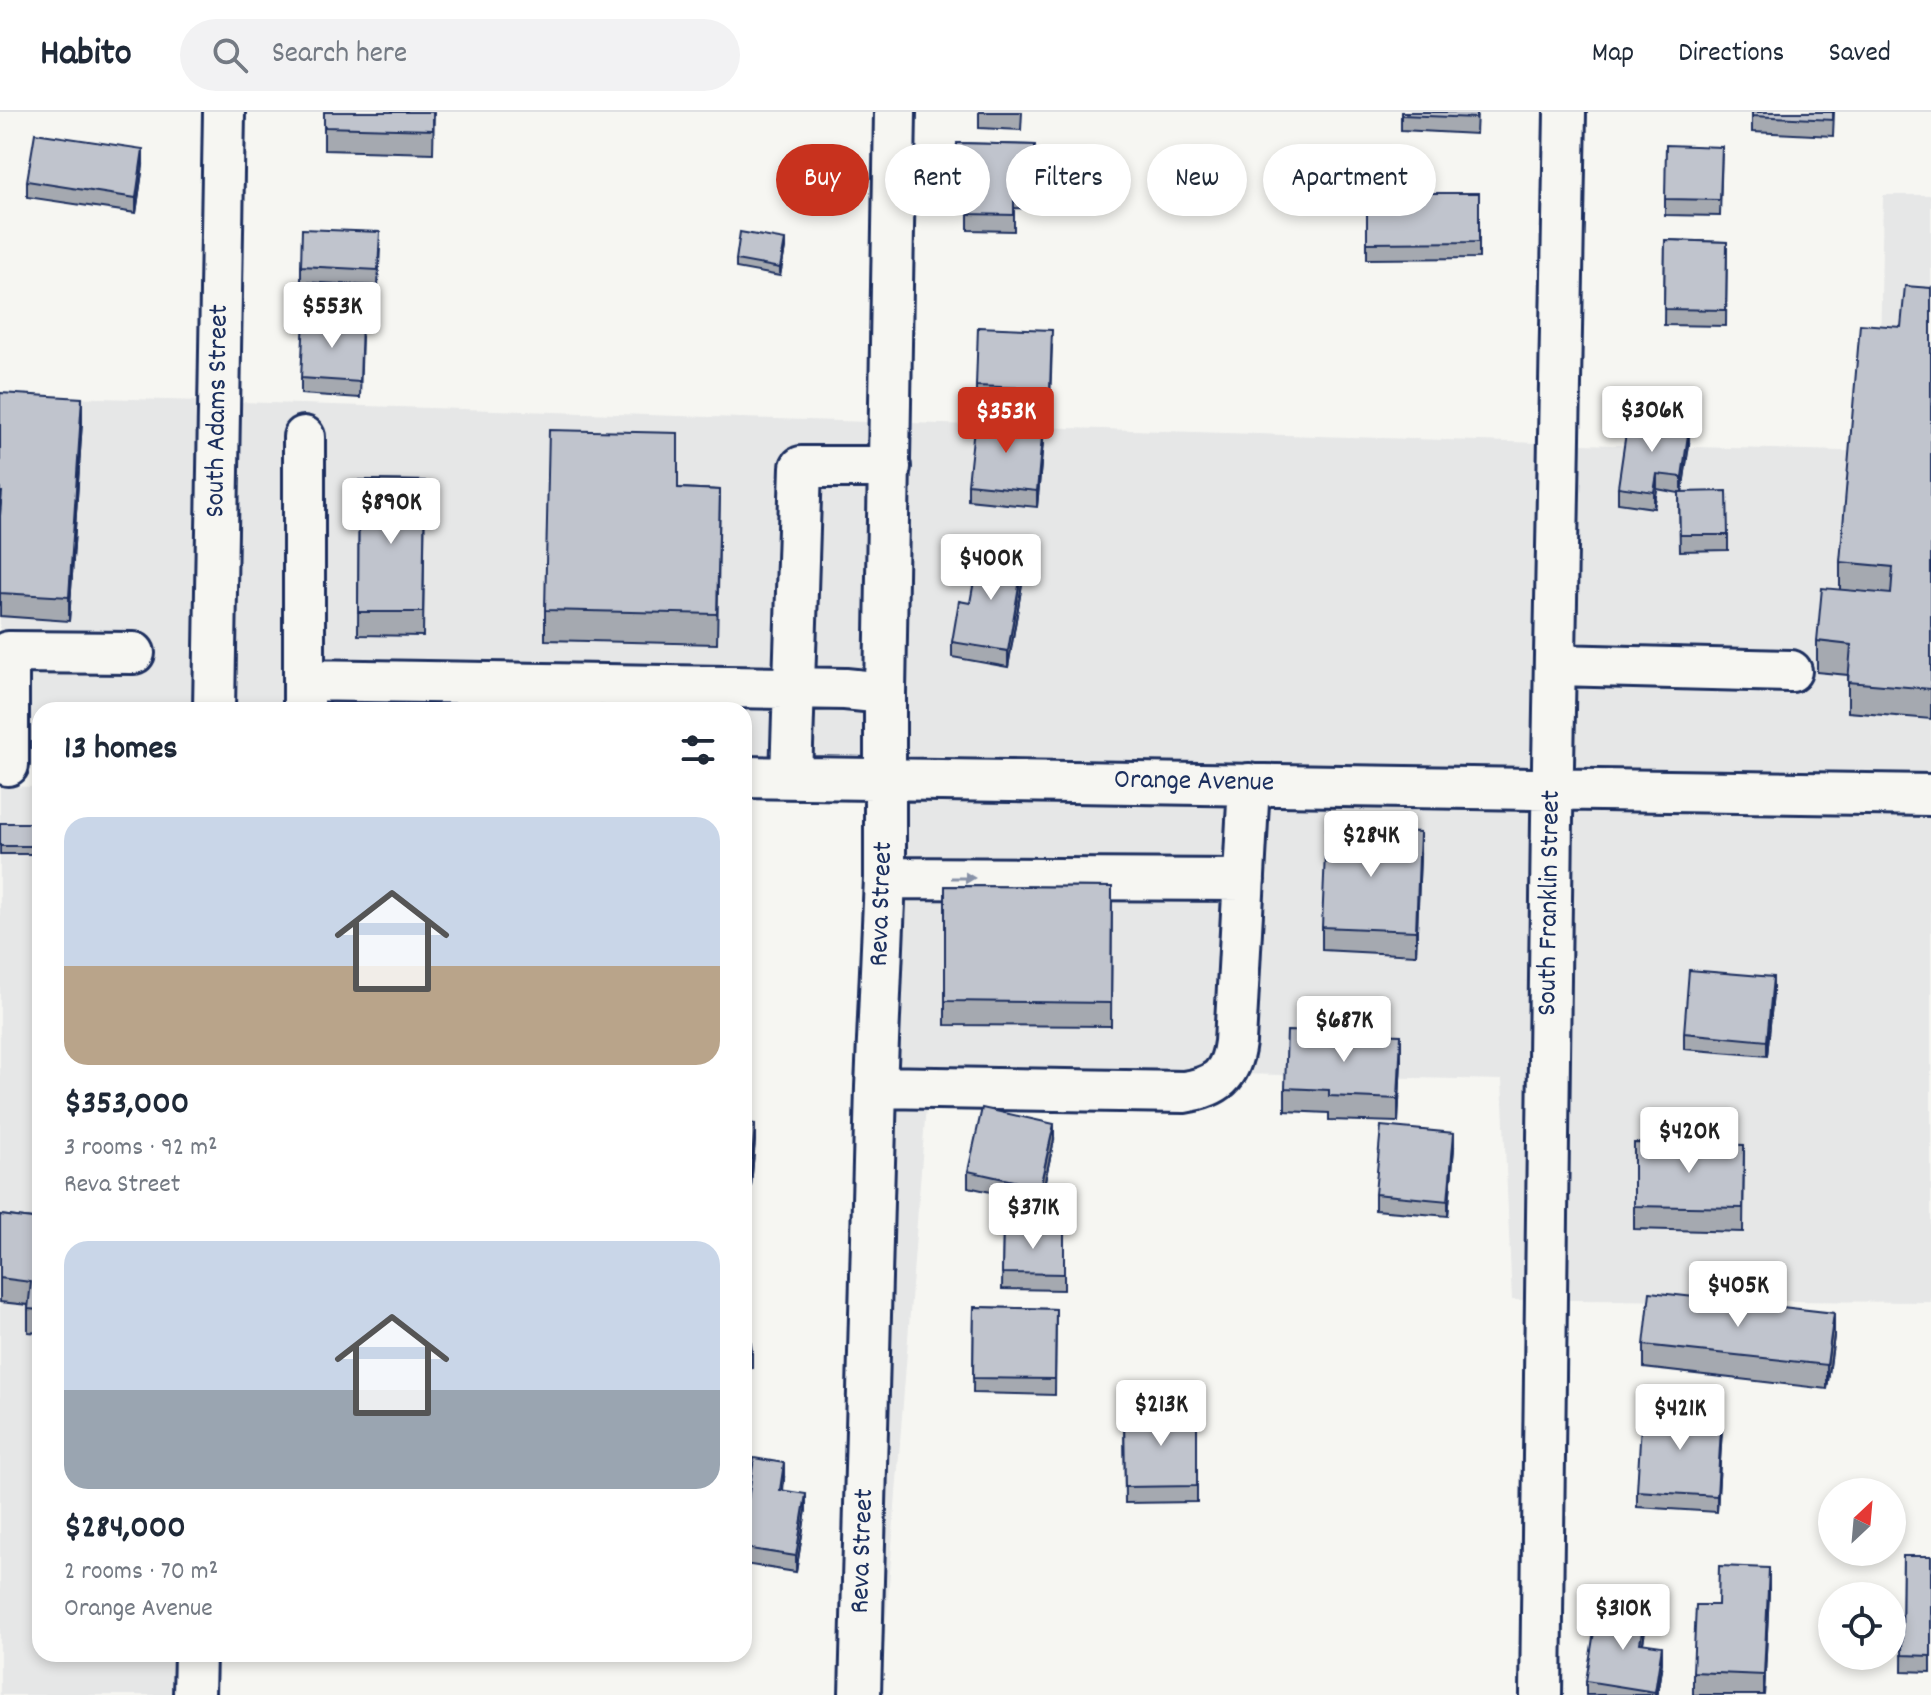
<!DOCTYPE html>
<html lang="en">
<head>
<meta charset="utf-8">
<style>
  :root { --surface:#fff; --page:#f2f2f3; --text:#1f2937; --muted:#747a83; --line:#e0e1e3; --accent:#c8321e }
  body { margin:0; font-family:Dekko,sans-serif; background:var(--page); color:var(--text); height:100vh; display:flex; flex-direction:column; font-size:30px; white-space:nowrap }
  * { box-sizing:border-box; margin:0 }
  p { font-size:26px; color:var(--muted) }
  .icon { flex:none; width:44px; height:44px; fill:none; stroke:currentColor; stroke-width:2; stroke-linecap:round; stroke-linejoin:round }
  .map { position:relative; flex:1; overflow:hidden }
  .drawer { position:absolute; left:32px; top:590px; width:720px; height:960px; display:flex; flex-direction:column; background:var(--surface); border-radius:24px; box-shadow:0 4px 12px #0003 }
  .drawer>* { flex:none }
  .banner { position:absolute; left:776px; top:32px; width:760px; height:72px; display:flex; gap:16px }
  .needle { width:52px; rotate:26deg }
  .controls { position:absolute; left:1818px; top:1366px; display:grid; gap:16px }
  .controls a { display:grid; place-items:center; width:88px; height:88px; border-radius:50%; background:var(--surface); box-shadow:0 4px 12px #0003; font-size:40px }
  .price { position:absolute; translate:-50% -68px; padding:0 18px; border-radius:8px; background:#fff; color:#222; font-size:26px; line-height:52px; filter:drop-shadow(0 2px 4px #0008) }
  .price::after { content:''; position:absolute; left:50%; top:48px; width:24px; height:18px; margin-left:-12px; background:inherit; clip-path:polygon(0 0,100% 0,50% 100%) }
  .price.selected { background:var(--accent); color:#fff }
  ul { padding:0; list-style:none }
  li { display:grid; align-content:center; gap:16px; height:424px; padding:0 32px }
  li span { display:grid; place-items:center; height:248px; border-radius:24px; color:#555 }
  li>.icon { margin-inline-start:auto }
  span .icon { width:144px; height:144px; fill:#fffc; stroke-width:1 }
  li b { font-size:34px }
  h2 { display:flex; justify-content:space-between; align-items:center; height:96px; padding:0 32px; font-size:34px }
  .chip { padding:0 28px; border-radius:36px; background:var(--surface); box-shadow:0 4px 12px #0003; font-size:28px; line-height:72px }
  .chip.selected { background:var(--accent); color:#fff }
  header { display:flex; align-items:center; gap:48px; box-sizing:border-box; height:112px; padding:0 40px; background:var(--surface); border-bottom:2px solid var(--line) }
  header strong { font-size:38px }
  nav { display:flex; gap:44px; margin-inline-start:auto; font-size:28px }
  .search { width:560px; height:72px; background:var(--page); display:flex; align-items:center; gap:20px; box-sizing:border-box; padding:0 28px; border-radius:44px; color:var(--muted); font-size:30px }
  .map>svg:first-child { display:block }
  .built { fill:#e6e7e7 }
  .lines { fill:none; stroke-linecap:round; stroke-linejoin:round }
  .minor-casing { stroke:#1b2f5e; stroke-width:46 }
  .minor { stroke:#f6f6f2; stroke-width:40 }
  .wall { fill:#a5a9b0; stroke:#1b2f5e; stroke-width:2 }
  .shaded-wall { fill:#868990; stroke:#1b2f5e; stroke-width:2 }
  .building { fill:#c0c4cd; stroke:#1b2f5e; stroke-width:2 }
  .oneway { fill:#8892a8 }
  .labels { text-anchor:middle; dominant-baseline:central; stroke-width:7; stroke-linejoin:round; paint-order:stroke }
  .street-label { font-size:28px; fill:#1b2f5e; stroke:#f6f6f2 }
</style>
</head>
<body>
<header>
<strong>Habito</strong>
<div class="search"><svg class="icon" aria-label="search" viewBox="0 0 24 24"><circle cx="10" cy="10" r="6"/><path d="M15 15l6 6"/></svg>Search here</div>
<nav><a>Map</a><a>Directions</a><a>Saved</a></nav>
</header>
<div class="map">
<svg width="1931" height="1583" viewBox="0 0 1931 1583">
  <rect width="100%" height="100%" fill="#f6f6f2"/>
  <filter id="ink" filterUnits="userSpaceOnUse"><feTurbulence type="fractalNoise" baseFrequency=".0125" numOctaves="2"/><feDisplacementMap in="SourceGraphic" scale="16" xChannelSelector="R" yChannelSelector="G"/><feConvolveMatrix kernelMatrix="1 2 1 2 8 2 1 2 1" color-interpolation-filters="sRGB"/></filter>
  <g filter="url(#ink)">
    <path class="built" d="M 1883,83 L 1931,83 L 1931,661 L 1573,656 L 1580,332 L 1878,340 Z
      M 0,283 L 200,289 L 194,598 L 40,598 L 40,631 L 0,630 Z
      M 240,290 L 870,310 L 864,644 L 744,642 L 744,598 L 235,598 Z
      M 911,311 L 1539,331 L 1533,655 L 905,644 Z
      M 0,674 L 40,675 L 40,1542 L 175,1542 L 174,1583 L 0,1583 Z
      M 905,688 L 1532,699 L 1526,1188 L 1512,1188 L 1502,968 L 929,955 L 881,1576 L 896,974 L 905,764 Z
      M 1572,700 L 1931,706 L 1931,1190 L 1567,1188 Z"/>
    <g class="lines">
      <g class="minor-casing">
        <path id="minor" d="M 1556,553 L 1791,559
          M 304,568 L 845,577 L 885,581
          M 214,598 L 224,0
          M 304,598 L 304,325
          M 8,653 L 8,540 L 134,541
          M 744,665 L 1931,683
          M 791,665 L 801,355 L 890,355
          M 885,766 L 1244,768
          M 876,975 L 1184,980 C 1216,975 1231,964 1235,930 L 1249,672
          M 194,1583 L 195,1542
          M 860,1583 L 876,975 L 885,766 L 885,581 L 895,0
          M 1541,1583 L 1552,707 L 1565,0"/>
      </g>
      <use href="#minor" class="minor"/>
    </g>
    <path class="wall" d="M 324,0 L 434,0 L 433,41 L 324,38 Z
      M 979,0 L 1022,0 L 1021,18 L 979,16 Z
      M 1401,0 L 1477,0 L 1476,22 L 1401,18 Z
      M 1752,0 L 1834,0 L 1833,24 L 1752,20 Z
      M 957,31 L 1035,33 L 1034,97 L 1014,96 L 1014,119 L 968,118 L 968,90 L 955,90 Z
      M 1722,35 L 1720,104 L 1665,103 L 1665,87 Z
      M 143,53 L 136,101 L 27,85 L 27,69 Z
      M 1367,81 L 1479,81 L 1479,146 L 1367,147 Z
      M 1665,128 L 1727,130 L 1726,214 L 1664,213 Z
      M 380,136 L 378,174 L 301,170 L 301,154 Z
      M 785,136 L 780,164 L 736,156 L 736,148 Z
      M 1931,176 L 1931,607 L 1848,600 L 1848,563 L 1817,560 L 1817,529 L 1840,478 L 1840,450 L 1901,215 Z
      M 362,225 L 360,286 L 301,282 L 301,266 Z
      M 1052,234 L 1050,292 L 976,289 L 976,274 Z
      M 0,281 L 82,309 L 69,509 L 0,504 Z
      M 1043,330 L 1037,395 L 968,388 L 968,372 Z
      M 1689,332 L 1682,380 L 1728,423 L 1728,438 L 1680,439 L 1679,381 L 1657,377 L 1654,396 L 1618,391 L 1618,375 Z
      M 359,368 L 425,369 L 423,524 L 358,523 Z
      M 678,376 L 720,378 L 717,532 L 545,528 L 545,498 Z
      M 1024,460 L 1008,555 L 952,545 L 952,530 L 970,491 Z
      M 0,711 L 40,711 L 40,742 L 0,742 Z
      M 1420,743 L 1416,843 L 1322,838 L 1322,815 Z
      M 945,774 L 1112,775 L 1111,914 L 945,913 Z
      M 1773,881 L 1767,944 L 1684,937 L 1684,921 Z
      M 1401,947 L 1398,1010 L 1329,1008 L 1329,1001 L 1285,999 L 1285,976 Z
      M 744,1011 L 755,1028 L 750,1086 L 744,1086 Z
      M 1054,1028 L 1040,1091 L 968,1075 L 968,1059 Z
      M 1634,1031 L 1744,1033 L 1743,1120 L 1634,1117 Z
      M 1454,1036 L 1448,1104 L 1375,1098 L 1375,1082 Z
      M 0,1103 L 40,1108 L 40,1221 L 28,1220 L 28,1193 L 0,1190 Z
      M 1003,1115 L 1064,1116 L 1064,1178 L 1002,1177 Z
      M 974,1195 L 1056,1197 L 1055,1283 L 973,1281 Z
      M 744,1209 L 752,1240 L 752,1256 L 744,1257 Z
      M 1834,1224 L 1827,1277 L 1644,1256 L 1644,1233 Z
      M 1197,1297 L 1197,1390 L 1125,1391 L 1124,1298 Z
      M 1722,1316 L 1717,1400 L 1637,1395 L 1637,1379 Z
      M 784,1367 L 783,1379 L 806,1398 L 796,1460 L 744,1452 L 744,1416 Z
      M 1903,1444 L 1931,1444 L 1931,1560 L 1902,1559 Z
      M 1769,1479 L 1764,1583 L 1693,1583 L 1693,1560 L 1718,1493 Z
      M 1645,1519 L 1643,1531 L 1662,1550 L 1657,1583 L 1586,1583 L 1586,1569 Z"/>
    <path class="shaded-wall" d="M 143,37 L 143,53 L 136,101 L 136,86 Z
      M 785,128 L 785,136 L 780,164 L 780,156 Z
      M 82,286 L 82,309 L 69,509 L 69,485 Z
      M 1043,314 L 1043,330 L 1037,395 L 1037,379 Z
      M 1689,316 L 1689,332 L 1682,381 L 1682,365 Z
      M 1657,362 L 1657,377 L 1654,396 L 1654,380 Z
      M 1024,444 L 1024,460 L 1008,555 L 1008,539 Z
      M 1420,720 L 1420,743 L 1416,843 L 1416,819 Z
      M 1773,865 L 1773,881 L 1767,944 L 1767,929 Z
      M 1401,923 L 1401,947 L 1398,1010 L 1398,987 Z
      M 755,1012 L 755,1028 L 750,1086 L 750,1070 Z
      M 1054,1012 L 1054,1028 L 1040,1091 L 1040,1075 Z
      M 1454,1021 L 1454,1036 L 1448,1104 L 1448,1089 Z
      M 1834,1201 L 1834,1224 L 1827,1277 L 1827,1253 Z
      M 1722,1300 L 1722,1316 L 1717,1400 L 1717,1384 Z
      M 784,1351 L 784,1367 L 780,1394 L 780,1378 Z
      M 806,1382 L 806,1398 L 796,1460 L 796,1444 Z
      M 1769,1456 L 1769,1479 L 1764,1583 L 1764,1563 Z
      M 1645,1503 L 1645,1519 L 1640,1547 L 1640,1531 Z
      M 1662,1534 L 1662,1550 L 1657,1583 L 1655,1583 Z"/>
    <path class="building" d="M 324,0 L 433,0 L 433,18 L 324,15 Z
      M 1401,0 L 1476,0 L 1476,6 L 1401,3 Z
      M 1752,0 L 1833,0 L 1833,8 L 1752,4 Z
      M 35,21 L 143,37 L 136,86 L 27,69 Z
      M 957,31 L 1035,33 L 1034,81 L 1014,80 L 1014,103 L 968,102 L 969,75 L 955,75 Z
      M 1666,33 L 1722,35 L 1720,88 L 1665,87 Z
      M 1367,81 L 1479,81 L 1479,130 L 1367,131 Z
      M 302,117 L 380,120 L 378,158 L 301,154 Z
      M 740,120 L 785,128 L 780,156 L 736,148 Z
      M 1665,128 L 1727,130 L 1726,198 L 1664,197 Z
      M 1905,174 L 1931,176 L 1931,577 L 1848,570 L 1851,533 L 1817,529 L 1822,476 L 1891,482 L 1893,455 L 1840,450 L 1860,212 L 1901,215 Z
      M 304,206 L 362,209 L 360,270 L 301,266 Z
      M 978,215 L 1052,218 L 1050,277 L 976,274 Z
      M 0,281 L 82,286 L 69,485 L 0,481 L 0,404 L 2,380 L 0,380 Z
      M 975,307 L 1043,314 L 1037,379 L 968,372 Z
      M 1628,307 L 1689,316 L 1682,365 L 1657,362 L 1654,380 L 1618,375 Z
      M 549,318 L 678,321 L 678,376 L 720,378 L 717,502 L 545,498 Z
      M 359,368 L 425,369 L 423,500 L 358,500 Z
      M 1727,379 L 1728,423 L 1680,423 L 1679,380 Z
      M 980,436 L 1024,444 L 1008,539 L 952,530 L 959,489 L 970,491 Z
      M 0,711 L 40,711 L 40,734 L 0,734 Z
      M 1326,715 L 1420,720 L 1416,819 L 1322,815 Z
      M 945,774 L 1112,775 L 1111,891 L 945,889 Z
      M 1689,858 L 1773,865 L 1767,929 L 1684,921 Z
      M 1287,919 L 1401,923 L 1398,987 L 1329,984 L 1329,978 L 1285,976 Z
      M 982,996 L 1054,1012 L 1040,1075 L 968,1059 Z
      M 744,1011 L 755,1012 L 750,1070 L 744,1070 Z
      M 1381,1014 L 1454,1021 L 1448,1089 L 1375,1082 Z
      M 1634,1031 L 1744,1033 L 1743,1096 L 1634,1094 Z
      M 0,1103 L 40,1108 L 40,1198 L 28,1197 L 31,1170 L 0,1166 Z
      M 1003,1115 L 1064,1116 L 1064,1162 L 1002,1161 Z
      M 1650,1180 L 1834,1201 L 1827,1253 L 1644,1233 Z
      M 974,1195 L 1056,1197 L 1055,1267 L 973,1266 Z
      M 748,1208 L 752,1240 L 744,1241 L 744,1209 Z
      M 1642,1295 L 1722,1300 L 1717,1384 L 1637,1379 Z
      M 1197,1297 L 1197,1374 L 1125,1375 L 1124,1298 Z
      M 754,1346 L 784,1351 L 780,1378 L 806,1382 L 796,1444 L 744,1436 L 744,1416 Z
      M 1903,1444 L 1931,1444 L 1931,1544 L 1902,1543 Z
      M 1719,1454 L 1769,1456 L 1764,1563 L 1693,1560 L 1696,1493 L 1718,1493 Z
      M 1598,1495 L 1645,1503 L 1640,1531 L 1662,1534 L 1655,1580 L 1586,1569 Z"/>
    <defs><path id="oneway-solid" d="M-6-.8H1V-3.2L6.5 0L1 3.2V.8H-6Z" transform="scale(2)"/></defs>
    <use class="oneway" href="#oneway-solid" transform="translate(963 766)"/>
  </g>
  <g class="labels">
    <g class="street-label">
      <text transform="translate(219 299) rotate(-89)">South Adams Street</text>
      <text transform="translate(1194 671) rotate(1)">Orange Avenue</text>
      <text transform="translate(1551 791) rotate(-89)">South Franklin Street</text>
      <text transform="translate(883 792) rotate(-88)">Reva Street</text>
      <text transform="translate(864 1439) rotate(-88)">Reva Street</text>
    </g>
  </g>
</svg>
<div class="controls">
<a><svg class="needle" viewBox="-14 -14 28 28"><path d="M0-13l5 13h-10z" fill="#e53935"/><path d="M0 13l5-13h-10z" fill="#747a83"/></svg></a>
<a><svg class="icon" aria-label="locate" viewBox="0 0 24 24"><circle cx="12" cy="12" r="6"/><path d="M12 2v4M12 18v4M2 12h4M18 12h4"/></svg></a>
</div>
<b class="price" style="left:332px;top:238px">$553K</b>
<b class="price" style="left:1652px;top:342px">$306K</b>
<b class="price selected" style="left:1006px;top:343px">$353K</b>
<b class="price" style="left:391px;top:434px">$890K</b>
<b class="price" style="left:991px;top:490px">$400K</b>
<b class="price" style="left:1371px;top:767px">$284K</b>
<b class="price" style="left:1344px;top:952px">$687K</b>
<b class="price" style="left:1689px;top:1063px">$420K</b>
<b class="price" style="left:1033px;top:1139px">$371K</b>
<b class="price" style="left:1738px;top:1217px">$405K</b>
<b class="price" style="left:1161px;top:1336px">$213K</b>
<b class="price" style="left:1680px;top:1340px">$421K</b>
<b class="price" style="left:1623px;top:1540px">$310K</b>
<div class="banner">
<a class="chip selected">Buy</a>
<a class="chip">Rent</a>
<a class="chip">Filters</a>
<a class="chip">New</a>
<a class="chip">Apartment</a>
</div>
<section class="drawer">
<h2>13 homes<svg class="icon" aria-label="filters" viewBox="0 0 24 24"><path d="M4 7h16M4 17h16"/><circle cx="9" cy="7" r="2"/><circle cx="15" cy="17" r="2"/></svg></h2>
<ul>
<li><span style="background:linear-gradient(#c9d6e8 60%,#b9a48a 0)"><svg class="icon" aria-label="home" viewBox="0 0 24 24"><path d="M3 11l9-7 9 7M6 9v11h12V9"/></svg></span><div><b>$353,000</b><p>3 rooms · 92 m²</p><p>Reva Street</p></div></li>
<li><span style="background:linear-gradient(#c9d6e8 60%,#9aa5b1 0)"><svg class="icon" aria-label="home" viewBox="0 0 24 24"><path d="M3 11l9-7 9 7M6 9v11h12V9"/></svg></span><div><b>$284,000</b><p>2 rooms · 70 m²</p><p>Orange Avenue</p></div></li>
</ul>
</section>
</div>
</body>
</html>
